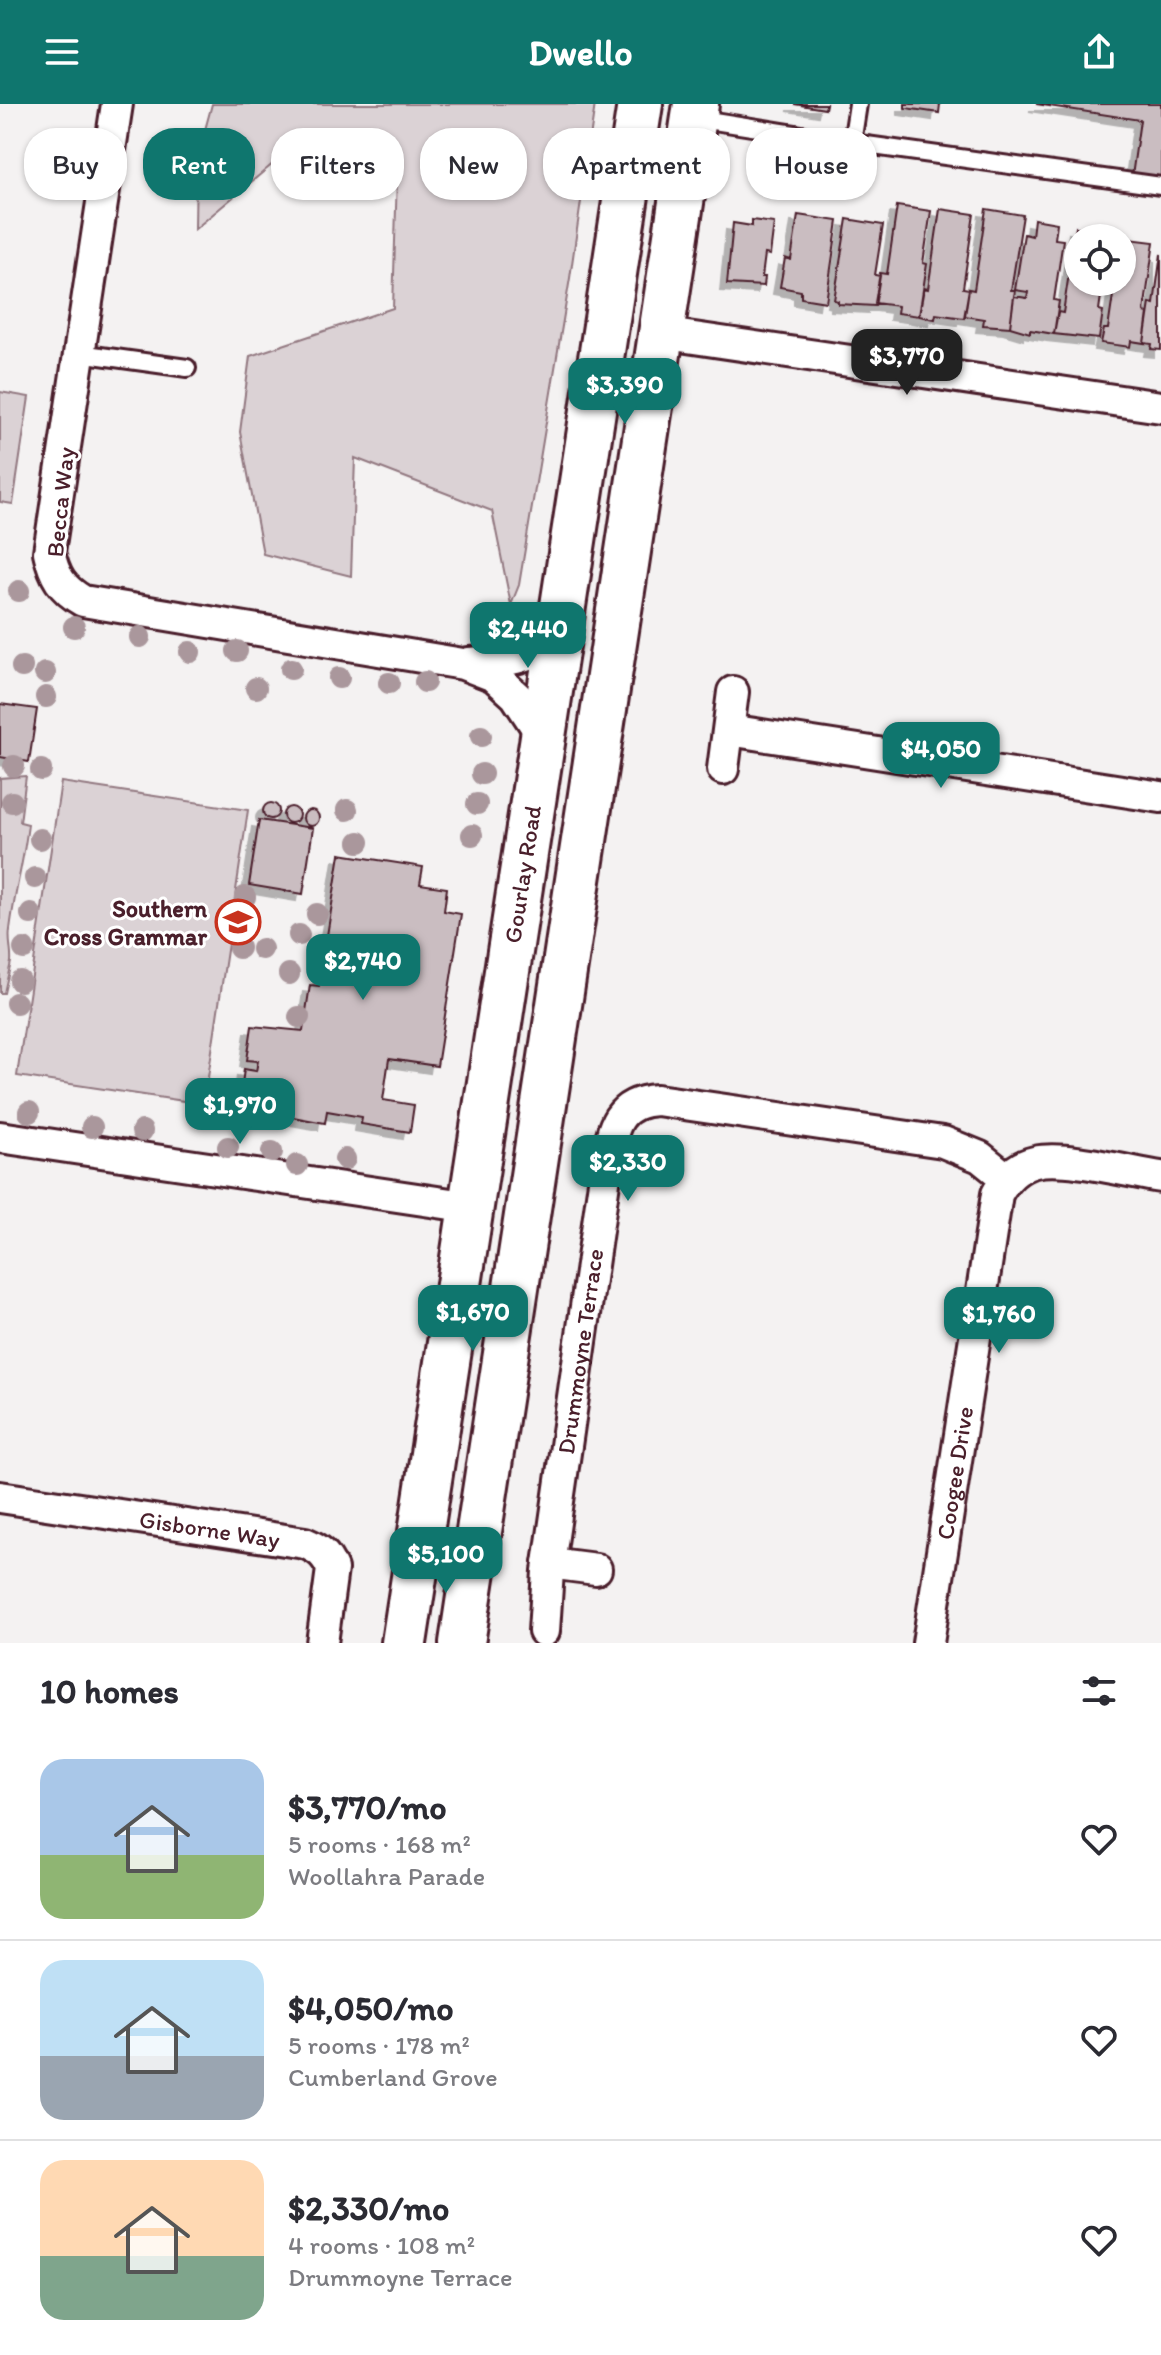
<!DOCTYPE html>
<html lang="en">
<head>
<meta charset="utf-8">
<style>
  :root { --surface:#fff; --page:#f7f7f7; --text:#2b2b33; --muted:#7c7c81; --line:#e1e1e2; --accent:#0f766e }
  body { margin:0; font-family:Itim,sans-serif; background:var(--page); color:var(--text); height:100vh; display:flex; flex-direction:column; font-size:30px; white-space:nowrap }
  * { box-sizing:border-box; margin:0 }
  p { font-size:26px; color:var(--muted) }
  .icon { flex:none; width:44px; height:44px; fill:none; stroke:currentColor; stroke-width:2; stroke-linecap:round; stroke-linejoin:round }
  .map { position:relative; height:1539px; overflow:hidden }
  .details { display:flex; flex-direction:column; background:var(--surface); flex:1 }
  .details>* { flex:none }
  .hud { position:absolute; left:24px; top:24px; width:1114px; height:72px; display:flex; gap:16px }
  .controls { position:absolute; left:1064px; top:120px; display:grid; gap:16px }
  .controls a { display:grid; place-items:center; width:72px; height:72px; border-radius:50%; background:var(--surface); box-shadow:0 2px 6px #0004; font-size:40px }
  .price { position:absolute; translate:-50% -68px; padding:0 18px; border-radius:16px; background:var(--accent); color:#fff; font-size:26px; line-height:52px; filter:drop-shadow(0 2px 4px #0008) }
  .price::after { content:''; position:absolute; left:50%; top:48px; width:24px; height:18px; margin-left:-12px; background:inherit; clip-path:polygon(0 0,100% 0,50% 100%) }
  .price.on { background:#222; color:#fff }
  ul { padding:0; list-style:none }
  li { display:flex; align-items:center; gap:24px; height:200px; padding:0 40px }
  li+li { border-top:2px solid var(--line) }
  li span { display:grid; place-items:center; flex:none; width:224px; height:160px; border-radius:24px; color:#555 }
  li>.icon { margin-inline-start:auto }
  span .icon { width:96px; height:96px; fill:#fffc; stroke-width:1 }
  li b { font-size:34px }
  h2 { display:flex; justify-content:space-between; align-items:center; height:96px; padding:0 40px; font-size:34px }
  .pill { padding:0 28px; border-radius:32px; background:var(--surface); box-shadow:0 2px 6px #0004; font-size:28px; line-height:72px }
  .pill.on { background:var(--accent); color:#fff }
  header { display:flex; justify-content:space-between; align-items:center; height:104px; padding:0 40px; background:var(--accent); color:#fff; font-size:36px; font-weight:800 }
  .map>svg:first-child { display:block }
  .green { fill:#dbd2d5; stroke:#927880; stroke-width:2 }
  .building { fill:#cabdc1; stroke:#4a1f2b; stroke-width:2; filter:url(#shadow) }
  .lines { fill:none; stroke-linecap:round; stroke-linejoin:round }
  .service-casing { stroke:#4a1f2b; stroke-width:22 }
  .minor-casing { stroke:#4a1f2b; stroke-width:36 }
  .secondary-casing { stroke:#4a1f2b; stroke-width:50 }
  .service { stroke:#fff; stroke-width:16 }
  .minor { stroke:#fff; stroke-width:30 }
  .secondary { stroke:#fff; stroke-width:44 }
  .tree { fill:#aa979c }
  .labels { text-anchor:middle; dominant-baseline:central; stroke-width:6; stroke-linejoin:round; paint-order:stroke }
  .street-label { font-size:24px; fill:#4a1f2b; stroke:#fff }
  .poi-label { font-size:24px; font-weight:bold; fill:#4a1f2b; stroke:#fff; text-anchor:end }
</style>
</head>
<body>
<header><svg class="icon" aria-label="menu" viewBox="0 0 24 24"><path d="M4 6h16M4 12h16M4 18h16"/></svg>Dwello<svg class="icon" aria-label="share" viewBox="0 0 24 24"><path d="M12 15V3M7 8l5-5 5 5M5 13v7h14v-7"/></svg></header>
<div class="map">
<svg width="1161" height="1539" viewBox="0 0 1161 1539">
  <defs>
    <filter id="shadow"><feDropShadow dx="-7" dy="7" stdDeviation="0" flood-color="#0004"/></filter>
  </defs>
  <rect width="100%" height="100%" fill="#f4f2f2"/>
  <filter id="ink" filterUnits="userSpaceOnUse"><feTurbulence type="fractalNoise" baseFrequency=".0125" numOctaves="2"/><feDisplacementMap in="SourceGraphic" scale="16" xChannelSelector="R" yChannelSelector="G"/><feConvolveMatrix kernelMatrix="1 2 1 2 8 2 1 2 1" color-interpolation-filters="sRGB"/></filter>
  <g filter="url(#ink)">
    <path class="green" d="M 212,0 L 595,0 L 570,174 L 519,481 L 511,501 L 492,407 L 355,354 L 351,472 L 263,450 L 240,328 L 250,252 L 393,204 L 397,71 L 305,33 L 195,125 L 196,59 Z
      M 0,288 L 29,293 L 13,400 L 0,398 Z
      M 26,672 L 20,718 L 28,720 C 24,757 14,790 10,826 C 8,837 12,847 11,858 C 9,868 6,879 4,889 L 0,889 L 0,674 Z
      M 61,678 L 248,706 L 204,1000 L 17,972 Z"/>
    <path class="building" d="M 794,0 L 826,0 L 825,5 Z
      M 905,0 L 940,0 L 939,9 L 905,4 Z
      M 1036,0 L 1161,0 L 1161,76 L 1132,72 L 1140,16 Z
      M 897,102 L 931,107 L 923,159 L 927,160 L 919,212 L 897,209 L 898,202 L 875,199 L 880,169 L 887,170 Z
      M 940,105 L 974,110 L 963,184 L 969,185 L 964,214 L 936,210 L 935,215 L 919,212 L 924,184 L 928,185 Z
      M 986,105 L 1023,111 L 1011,186 L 1015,186 L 1010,223 L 983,221 L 984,215 L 965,212 L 969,185 L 974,186 Z
      M 798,111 L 838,117 L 826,198 L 801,194 L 801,187 L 780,183 L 785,154 L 791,156 Z
      M 847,115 L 883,121 L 875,171 L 880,172 L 875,202 L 838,200 L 838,197 L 834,196 Z
      M 1034,115 L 1057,119 L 1055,135 L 1063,136 L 1054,196 L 1059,197 L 1054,230 L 1030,226 L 1030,229 L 1010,223 L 1014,192 L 1027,194 L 1028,188 L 1015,186 L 1024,130 L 1032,132 Z
      M 752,116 L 774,119 L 770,151 L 765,150 L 762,173 L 765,173 L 764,182 L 727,180 L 733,119 L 752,122 Z
      M 1076,123 L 1110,128 L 1109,134 L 1078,134 L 1078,178 L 1103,178 L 1099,206 L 1103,207 L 1099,235 L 1054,230 L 1058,208 L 1063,209 Z
      M 1121,134 L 1154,138 L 1144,208 L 1148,209 L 1144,239 L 1131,237 L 1130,243 L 1101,239 L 1104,225 L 1108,225 L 1115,178 L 1122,178 Z
      M 1161,150 L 1161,246 L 1151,245 L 1152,240 L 1144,239 L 1150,199 L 1154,200 Z
      M 0,600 L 37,605 L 29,658 L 0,653 Z
      M263 707a8 8 0 1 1 16 0a8 8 0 1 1-16 0Z
      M283 711a8 8 0 1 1 16 0a8 8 0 1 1-16 0Z
      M303 714a8 8 0 1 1 16 0a8 8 0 1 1-16 0Z
      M 259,716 L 313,724 L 303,790 L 249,781 Z
      M 340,750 L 423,763 L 420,780 L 447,784 L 444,807 L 461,810 L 437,962 L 389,955 L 383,996 L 414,1001 L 410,1028 L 361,1020 L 362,1013 L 327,1007 L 325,1019 L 239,1003 L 244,965 L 256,967 L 258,957 L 247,956 L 252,922 L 303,927 L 310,881 L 319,882 Z"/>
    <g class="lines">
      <g class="service-casing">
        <path id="service" d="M 695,14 L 852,39 L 858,0
          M 852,39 L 1161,82
          M 79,249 L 187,264"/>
      </g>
      <g class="minor-casing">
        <g id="minor">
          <path d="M 117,0 L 49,448 C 54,472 62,485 83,497 L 463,560 L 494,572 L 516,592 L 543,633"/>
          <path d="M 660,229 L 1161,303"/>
          <path d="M 469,559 C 510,556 524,557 558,533"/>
          <path d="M 729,626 L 1161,693"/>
          <path d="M 723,665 L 733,588"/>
          <path d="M 0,1033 L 471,1103"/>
          <path id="s1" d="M 0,1393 L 305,1439 C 319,1445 326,1450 332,1465 L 322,1539"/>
          <path d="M 549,1459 L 596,1465"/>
          <path id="s2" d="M 544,1527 L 548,1467 L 607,1057 C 612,1022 618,998 657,996 L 943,1038 L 980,1053 L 1006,1074"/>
          <path id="s3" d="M 928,1539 L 997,1090 C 1005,1075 1017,1062 1035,1058 C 1066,1051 1128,1068 1161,1073"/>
        </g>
      </g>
      <g class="secondary-casing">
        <g id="secondary">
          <path id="s4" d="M 404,1539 L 640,0"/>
          <path d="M 462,1539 L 696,0"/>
        </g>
      </g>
      <use href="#service" class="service"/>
      <use href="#minor" class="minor"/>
      <use href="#secondary" class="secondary"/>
    </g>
    <g class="tree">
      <circle cx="19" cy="487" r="11"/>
      <circle cx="74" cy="523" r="11"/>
      <circle cx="140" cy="533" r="11"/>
      <circle cx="237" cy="547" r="11"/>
      <circle cx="190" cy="548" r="11"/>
      <circle cx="22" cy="563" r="11"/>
      <circle cx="291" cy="565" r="11"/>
      <circle cx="45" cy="569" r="11"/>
      <circle cx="339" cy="574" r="11"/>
      <circle cx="425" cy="578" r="11"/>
      <circle cx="389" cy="579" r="11"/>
      <circle cx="256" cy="584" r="11"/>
      <circle cx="46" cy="593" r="11"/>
      <circle cx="481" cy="632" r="11"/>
      <circle cx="14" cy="662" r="11"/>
      <circle cx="41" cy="666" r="11"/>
      <circle cx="482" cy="670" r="11"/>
      <circle cx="12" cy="698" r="11"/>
      <circle cx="477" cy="700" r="11"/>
      <circle cx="347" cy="706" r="11"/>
      <circle cx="472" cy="731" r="11"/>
      <circle cx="40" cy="735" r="11"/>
      <circle cx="359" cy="738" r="11"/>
      <circle cx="35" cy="774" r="11"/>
      <circle cx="245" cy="793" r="11"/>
      <circle cx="31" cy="810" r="11"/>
      <circle cx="317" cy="810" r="11"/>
      <circle cx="244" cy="819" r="11"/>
      <circle cx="299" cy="831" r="11"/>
      <circle cx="239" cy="844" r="11"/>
      <circle cx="24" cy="845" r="11"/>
      <circle cx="262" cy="845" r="11"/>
      <circle cx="289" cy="870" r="11"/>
      <circle cx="20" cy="877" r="11"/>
      <circle cx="16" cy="899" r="11"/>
      <circle cx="299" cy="913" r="11"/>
      <circle cx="29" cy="1008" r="11"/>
      <circle cx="92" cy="1023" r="11"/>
      <circle cx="142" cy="1027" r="11"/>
      <circle cx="228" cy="1043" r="11"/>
      <circle cx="272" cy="1048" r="11"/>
      <circle cx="345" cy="1055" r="11"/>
      <circle cx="297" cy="1061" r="11"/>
    </g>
  </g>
  <defs>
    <g id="school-ring" transform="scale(2.3)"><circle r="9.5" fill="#fff" stroke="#c8321e" stroke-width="1.5"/><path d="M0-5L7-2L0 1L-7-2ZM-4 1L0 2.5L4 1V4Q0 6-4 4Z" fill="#c8321e"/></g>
  </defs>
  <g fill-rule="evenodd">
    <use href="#school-ring" x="238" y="818"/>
  </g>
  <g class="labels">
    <g class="street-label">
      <text transform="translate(60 398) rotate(-84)">Becca Way</text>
      <text stroke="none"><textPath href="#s4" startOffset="778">Gourlay Road</textPath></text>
      <text stroke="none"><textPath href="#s2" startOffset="282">Drummoyne Terrace</textPath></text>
      <text stroke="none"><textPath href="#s3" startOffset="172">Coogee Drive</textPath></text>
      <text stroke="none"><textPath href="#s1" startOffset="212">Gisborne Way</textPath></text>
    </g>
    <g class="poi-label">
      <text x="207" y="804">Southern<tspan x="207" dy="28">Cross Grammar</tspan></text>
    </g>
  </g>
</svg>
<div class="controls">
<a><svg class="icon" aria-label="locate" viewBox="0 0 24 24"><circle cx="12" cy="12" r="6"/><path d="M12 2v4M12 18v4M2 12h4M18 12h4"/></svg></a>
</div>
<b class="price on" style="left:907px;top:293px">$3,770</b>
<b class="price" style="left:625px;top:322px">$3,390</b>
<b class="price" style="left:528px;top:566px">$2,440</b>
<b class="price" style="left:941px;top:686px">$4,050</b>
<b class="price" style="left:363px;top:898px">$2,740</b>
<b class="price" style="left:240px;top:1042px">$1,970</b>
<b class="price" style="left:628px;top:1099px">$2,330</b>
<b class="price" style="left:473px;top:1249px">$1,670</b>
<b class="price" style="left:999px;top:1251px">$1,760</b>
<b class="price" style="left:446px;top:1491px">$5,100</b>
<div class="hud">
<a class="pill">Buy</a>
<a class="pill on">Rent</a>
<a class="pill">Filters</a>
<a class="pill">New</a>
<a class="pill">Apartment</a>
<a class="pill">House</a>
</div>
</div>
<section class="details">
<h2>10 homes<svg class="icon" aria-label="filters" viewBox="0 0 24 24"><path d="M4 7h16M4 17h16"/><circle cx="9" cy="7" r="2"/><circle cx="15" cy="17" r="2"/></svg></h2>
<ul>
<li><span style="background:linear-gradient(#a9c7e8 60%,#8fb573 0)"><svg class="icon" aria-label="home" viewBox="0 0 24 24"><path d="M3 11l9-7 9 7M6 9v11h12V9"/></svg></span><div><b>$3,770/mo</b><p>5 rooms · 168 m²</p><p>Woollahra Parade</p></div><svg class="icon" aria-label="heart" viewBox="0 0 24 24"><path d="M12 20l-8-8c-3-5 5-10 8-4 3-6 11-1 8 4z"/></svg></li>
<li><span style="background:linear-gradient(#bfe0f5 60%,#9aa5b1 0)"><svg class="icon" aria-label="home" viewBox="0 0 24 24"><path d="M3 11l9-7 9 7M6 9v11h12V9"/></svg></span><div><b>$4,050/mo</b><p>5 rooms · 178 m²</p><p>Cumberland Grove</p></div><svg class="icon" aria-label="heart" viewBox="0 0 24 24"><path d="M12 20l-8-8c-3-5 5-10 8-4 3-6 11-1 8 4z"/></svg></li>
<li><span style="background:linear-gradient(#ffd9b3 60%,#7fa58c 0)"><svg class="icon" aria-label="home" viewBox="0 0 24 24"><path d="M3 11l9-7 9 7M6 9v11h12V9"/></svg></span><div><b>$2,330/mo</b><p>4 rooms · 108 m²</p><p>Drummoyne Terrace</p></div><svg class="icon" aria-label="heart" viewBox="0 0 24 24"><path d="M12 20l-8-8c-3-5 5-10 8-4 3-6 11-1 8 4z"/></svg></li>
</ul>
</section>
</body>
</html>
